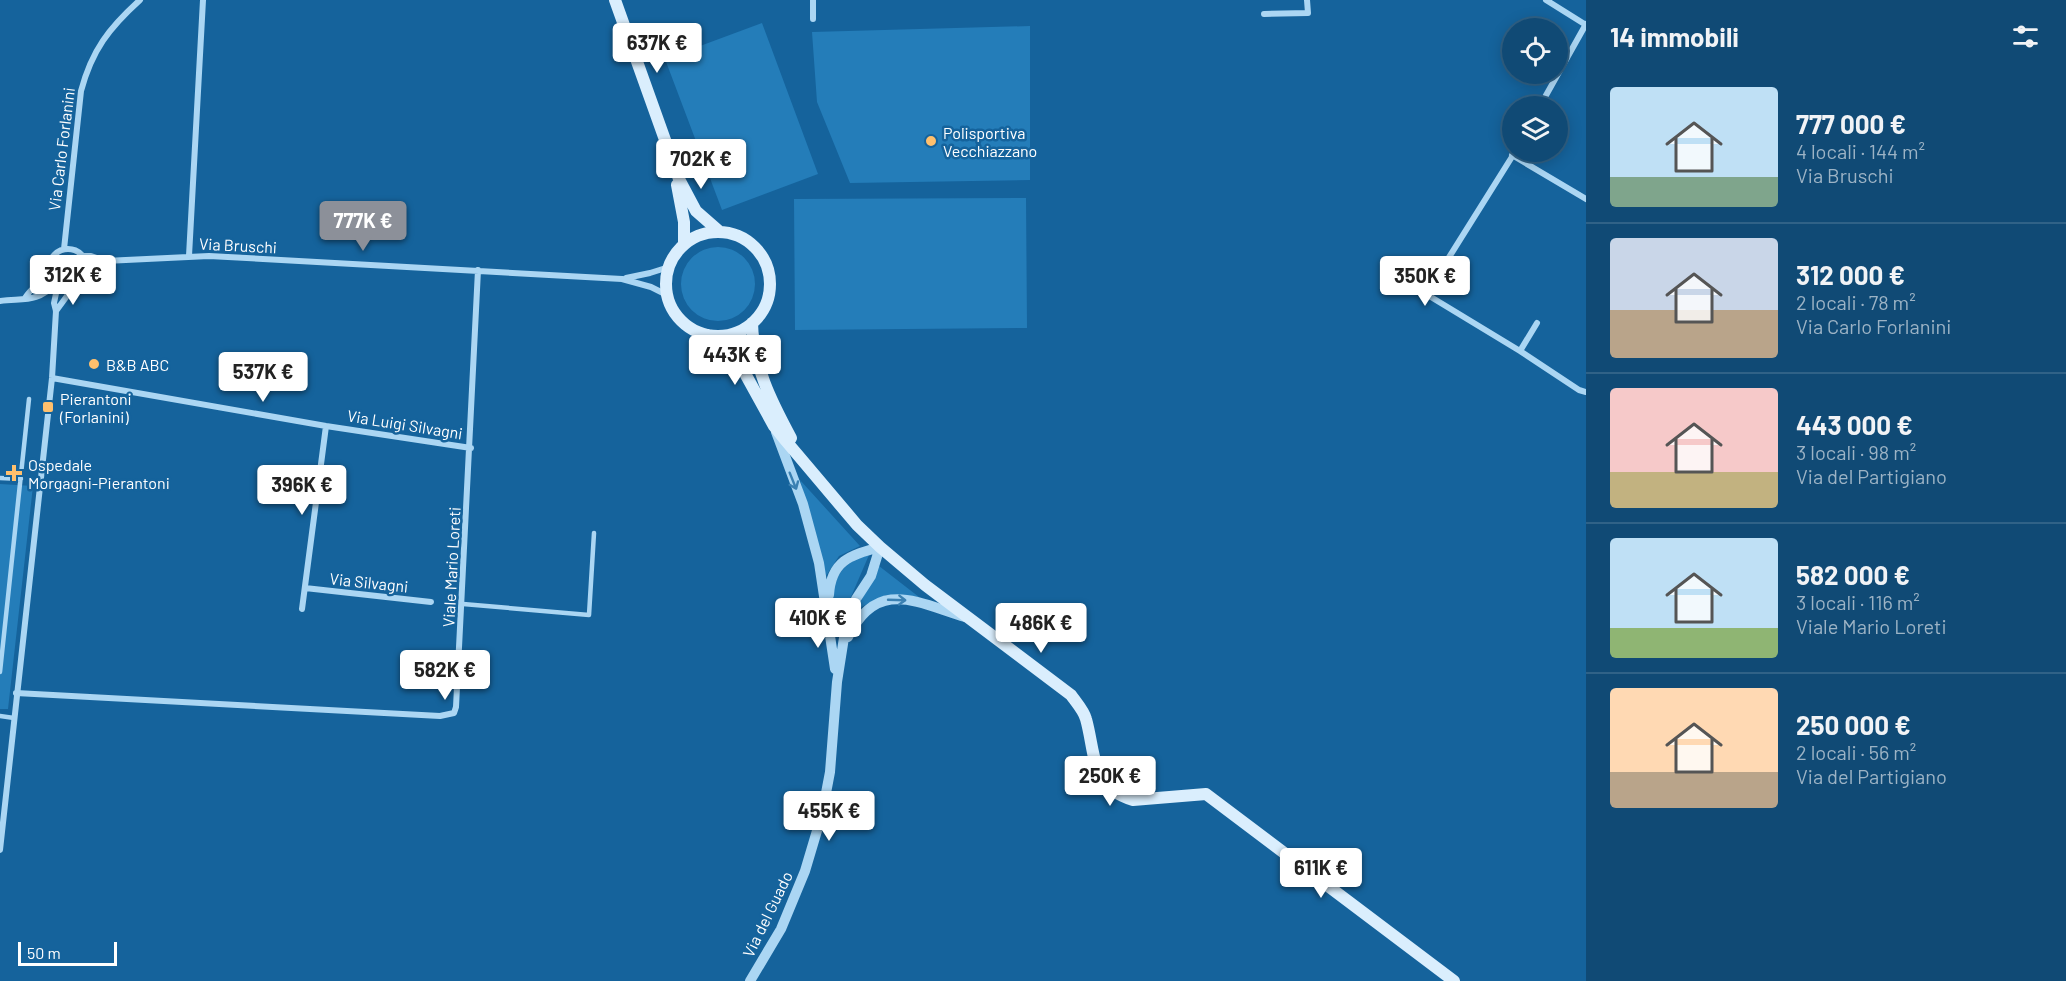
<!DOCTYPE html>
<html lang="it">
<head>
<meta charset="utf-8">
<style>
  :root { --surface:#104a75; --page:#19517a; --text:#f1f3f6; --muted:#9cb3c5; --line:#306287; --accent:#8c9099 }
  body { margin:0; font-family:Barlow,sans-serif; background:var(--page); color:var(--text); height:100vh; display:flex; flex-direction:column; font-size:22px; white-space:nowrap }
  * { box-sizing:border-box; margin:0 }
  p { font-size:20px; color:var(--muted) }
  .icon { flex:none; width:33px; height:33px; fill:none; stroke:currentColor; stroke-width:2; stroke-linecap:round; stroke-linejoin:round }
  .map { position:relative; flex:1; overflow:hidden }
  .sheet { display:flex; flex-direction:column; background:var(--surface); width:480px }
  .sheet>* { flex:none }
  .tools { position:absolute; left:1502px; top:18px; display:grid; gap:12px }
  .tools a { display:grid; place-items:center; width:66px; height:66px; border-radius:50%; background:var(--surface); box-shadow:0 3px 15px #0003,0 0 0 2px var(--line); font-size:30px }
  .scale { position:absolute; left:18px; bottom:15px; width:99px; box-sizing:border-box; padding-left:6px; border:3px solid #fff; border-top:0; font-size:16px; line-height:21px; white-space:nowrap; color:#fff; -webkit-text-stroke:4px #15639c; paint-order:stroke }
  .price { position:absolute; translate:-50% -51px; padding:0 14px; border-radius:6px; background:#fff; color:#222; font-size:20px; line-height:39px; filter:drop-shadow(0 2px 3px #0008) }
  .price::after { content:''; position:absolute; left:50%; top:36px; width:18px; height:14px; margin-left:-9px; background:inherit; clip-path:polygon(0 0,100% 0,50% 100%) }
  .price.on { background:var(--accent); color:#fff }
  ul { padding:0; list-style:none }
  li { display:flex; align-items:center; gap:18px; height:150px; padding:0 24px }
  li+li { border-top:2px solid var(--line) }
  li span { display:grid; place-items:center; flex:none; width:168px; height:120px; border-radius:6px; color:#555 }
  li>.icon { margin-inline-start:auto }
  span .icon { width:72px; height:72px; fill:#fffc; stroke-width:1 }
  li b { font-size:26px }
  h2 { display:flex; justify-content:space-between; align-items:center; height:72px; padding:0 24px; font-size:26px }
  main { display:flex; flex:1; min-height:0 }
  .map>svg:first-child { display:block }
  .green { fill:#247db9 }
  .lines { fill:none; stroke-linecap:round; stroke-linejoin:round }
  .service { stroke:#abd6f3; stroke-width:4.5 }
  .minor { stroke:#abd6f3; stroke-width:6 }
  .tertiary { stroke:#abd6f3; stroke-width:10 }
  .secondary { stroke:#daeefd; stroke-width:12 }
  .oneway { stroke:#3a80b2 }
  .poi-dot { fill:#ffc06d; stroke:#15639c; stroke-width:2 }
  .labels { text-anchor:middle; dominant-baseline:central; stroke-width:5; stroke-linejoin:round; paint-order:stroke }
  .poi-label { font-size:16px; fill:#fff; stroke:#15639c; text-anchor:start }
  .street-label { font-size:16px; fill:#fff; stroke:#15639c }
</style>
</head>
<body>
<main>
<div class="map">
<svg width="1586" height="981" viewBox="0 0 1586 981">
  <rect width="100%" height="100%" fill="#15639c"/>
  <path class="green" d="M 762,23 L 818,174 L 722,210 L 665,59 Z
    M 1030,26 L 1030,180 L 850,183 L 817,102 L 812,32 Z
    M 1026,198 L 1027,328 L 795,330 L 794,199 Z
    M681 284a37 37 0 1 1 74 0a37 37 0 1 1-74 0Z
    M55 268a13 13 0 1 1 26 0a13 13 0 1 1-26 0Z
    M 800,480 L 860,546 L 839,556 L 826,576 Z
    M 0,484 L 33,486 L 8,709 L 0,709 Z
    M 869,555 L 847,606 L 837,638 C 829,604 827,564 869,555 Z
    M 879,566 L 919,597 L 886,595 L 857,609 Z"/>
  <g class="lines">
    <path class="service" d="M 0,478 L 21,479
      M 463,604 L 589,615 L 594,533
      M 0,672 L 29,399
      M 0,716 L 14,718"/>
    <path class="minor" d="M 813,0 L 813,19
      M 1546,0 L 1586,25
      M 1264,14 L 1308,13 L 1307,0
      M 1540,106 L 1586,24
      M 1515,152 L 1426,294 L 1520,351 L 1579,390 L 1586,392
      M 1512,155 L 1586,199
      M 64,249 L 81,91 C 92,50 109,28 140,0
      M49 268a19 19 0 1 1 38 0a19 19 0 1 1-38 0Z
      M 83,256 L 91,256 L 105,261 L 209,256 L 622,279 L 651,287 L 667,295
      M 189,256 L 203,0
      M 85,275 L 95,270 L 105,261
      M 626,278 L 650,273 L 669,267
      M 25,298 C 30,289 42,281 50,272
      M 0,301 C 26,298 36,303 57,283
      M 56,311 L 75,285
      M 1520,351 L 1537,323
      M 52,378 L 326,426 L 471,448
      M 305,588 L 431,602
      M 302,609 L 326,426
      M 16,693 L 440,716 L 454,713 L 456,707 L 478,270
      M 0,850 L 52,378 L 56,311 L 54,303 L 58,284"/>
    <path class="tertiary" d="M 776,432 L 803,504 L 819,563 L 835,669
      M 829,595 C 831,561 850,555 880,547
      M 848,637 C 877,578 916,602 965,617
      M 750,981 L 781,929 L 805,871 L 822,814 L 830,772 L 837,682 L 846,625 L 856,599 L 871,576 L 880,547"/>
    <path class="secondary" d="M 615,0 L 679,179 L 696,211 L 720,232
      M 677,185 L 684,222 L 684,244
      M666 284a52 52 0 1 1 104 0a52 52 0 1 1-104 0Z
      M 752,323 C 753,365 771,401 791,438
      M 708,335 L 730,349 L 736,357 L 774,426 L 786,441 L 857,525 L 880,547 L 925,585 L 1071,695 C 1076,702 1084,711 1086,719 C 1096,755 1090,787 1133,800 L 1206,794 L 1454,981"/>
  </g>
  <defs><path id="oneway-shaft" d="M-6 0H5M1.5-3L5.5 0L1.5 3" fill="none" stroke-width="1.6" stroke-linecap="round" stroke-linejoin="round" transform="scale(1.5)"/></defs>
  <g class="oneway">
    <use href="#oneway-shaft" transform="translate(793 481) rotate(68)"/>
    <use href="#oneway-shaft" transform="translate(897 600) rotate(2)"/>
  </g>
  <g class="poi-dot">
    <circle cx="931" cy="141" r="6"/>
    <circle cx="94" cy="364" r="6"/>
    <rect x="42" y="401" width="12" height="12" rx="3"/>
    <path d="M11 464h6v6h6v6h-6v6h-6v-6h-6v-6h6z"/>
  </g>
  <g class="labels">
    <g class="poi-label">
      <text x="943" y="132">Polisportiva<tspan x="943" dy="18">Vecchiazzano</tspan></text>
      <text x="106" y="364">B&amp;B ABC</text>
      <text x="60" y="398">Pierantoni<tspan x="60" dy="18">(Forlanini)</tspan></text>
      <text x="28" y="464">Ospedale<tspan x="28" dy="18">Morgagni-Pierantoni</tspan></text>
    </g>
    <g class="street-label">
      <text transform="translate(61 149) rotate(-83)">Via Carlo Forlanini</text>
      <text transform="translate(238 245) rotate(3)">Via Bruschi</text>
      <text transform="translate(405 424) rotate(9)">Via Luigi Silvagni</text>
      <text transform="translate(451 567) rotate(-87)">Viale Mario Loreti</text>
      <text transform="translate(369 582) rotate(6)">Via Silvagni</text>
      <text transform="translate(767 914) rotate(-64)">Via del Guado</text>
    </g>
  </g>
</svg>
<div class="tools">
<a><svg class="icon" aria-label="locate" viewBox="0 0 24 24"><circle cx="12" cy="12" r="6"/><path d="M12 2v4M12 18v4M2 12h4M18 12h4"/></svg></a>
<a><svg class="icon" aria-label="layers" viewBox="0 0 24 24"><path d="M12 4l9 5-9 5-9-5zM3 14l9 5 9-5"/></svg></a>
</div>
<div class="scale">50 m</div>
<b class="price" style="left:657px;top:74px">637K €</b>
<b class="price" style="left:701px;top:190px">702K €</b>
<b class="price on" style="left:363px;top:252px">777K €</b>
<b class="price" style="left:73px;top:306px">312K €</b>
<b class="price" style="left:1425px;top:307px">350K €</b>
<b class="price" style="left:735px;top:386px">443K €</b>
<b class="price" style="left:263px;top:403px">537K €</b>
<b class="price" style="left:302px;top:516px">396K €</b>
<b class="price" style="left:818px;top:649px">410K €</b>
<b class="price" style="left:1041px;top:654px">486K €</b>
<b class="price" style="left:445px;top:701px">582K €</b>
<b class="price" style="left:1110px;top:807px">250K €</b>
<b class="price" style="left:829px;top:842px">455K €</b>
<b class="price" style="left:1321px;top:899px">611K €</b>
</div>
<section class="sheet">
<h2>14 immobili<svg class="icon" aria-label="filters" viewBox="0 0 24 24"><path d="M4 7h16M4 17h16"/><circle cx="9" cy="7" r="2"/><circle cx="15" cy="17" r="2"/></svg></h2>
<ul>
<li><span style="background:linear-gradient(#bfe0f5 75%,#7fa58c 0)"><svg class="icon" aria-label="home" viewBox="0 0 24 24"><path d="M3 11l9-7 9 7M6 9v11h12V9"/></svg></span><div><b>777 000 €</b><p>4 locali · 144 m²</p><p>Via Bruschi</p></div></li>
<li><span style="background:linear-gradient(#c9d6e8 60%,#b9a48a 0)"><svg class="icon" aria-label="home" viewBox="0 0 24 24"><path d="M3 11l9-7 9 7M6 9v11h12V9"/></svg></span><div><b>312 000 €</b><p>2 locali · 78 m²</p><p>Via Carlo Forlanini</p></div></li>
<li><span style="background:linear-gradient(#f6c9c9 70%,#c2b280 0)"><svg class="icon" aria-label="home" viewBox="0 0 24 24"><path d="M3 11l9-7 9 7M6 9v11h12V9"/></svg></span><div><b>443 000 €</b><p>3 locali · 98 m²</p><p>Via del Partigiano</p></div></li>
<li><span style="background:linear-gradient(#bfe0f5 75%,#8fb573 0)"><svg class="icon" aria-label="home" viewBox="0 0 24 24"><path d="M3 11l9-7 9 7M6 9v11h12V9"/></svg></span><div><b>582 000 €</b><p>3 locali · 116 m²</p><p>Viale Mario Loreti</p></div></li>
<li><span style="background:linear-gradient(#ffd9b3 70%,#b9a48a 0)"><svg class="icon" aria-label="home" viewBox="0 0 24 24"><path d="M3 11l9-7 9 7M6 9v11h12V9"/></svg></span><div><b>250 000 €</b><p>2 locali · 56 m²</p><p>Via del Partigiano</p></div></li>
</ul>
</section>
</main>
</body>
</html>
